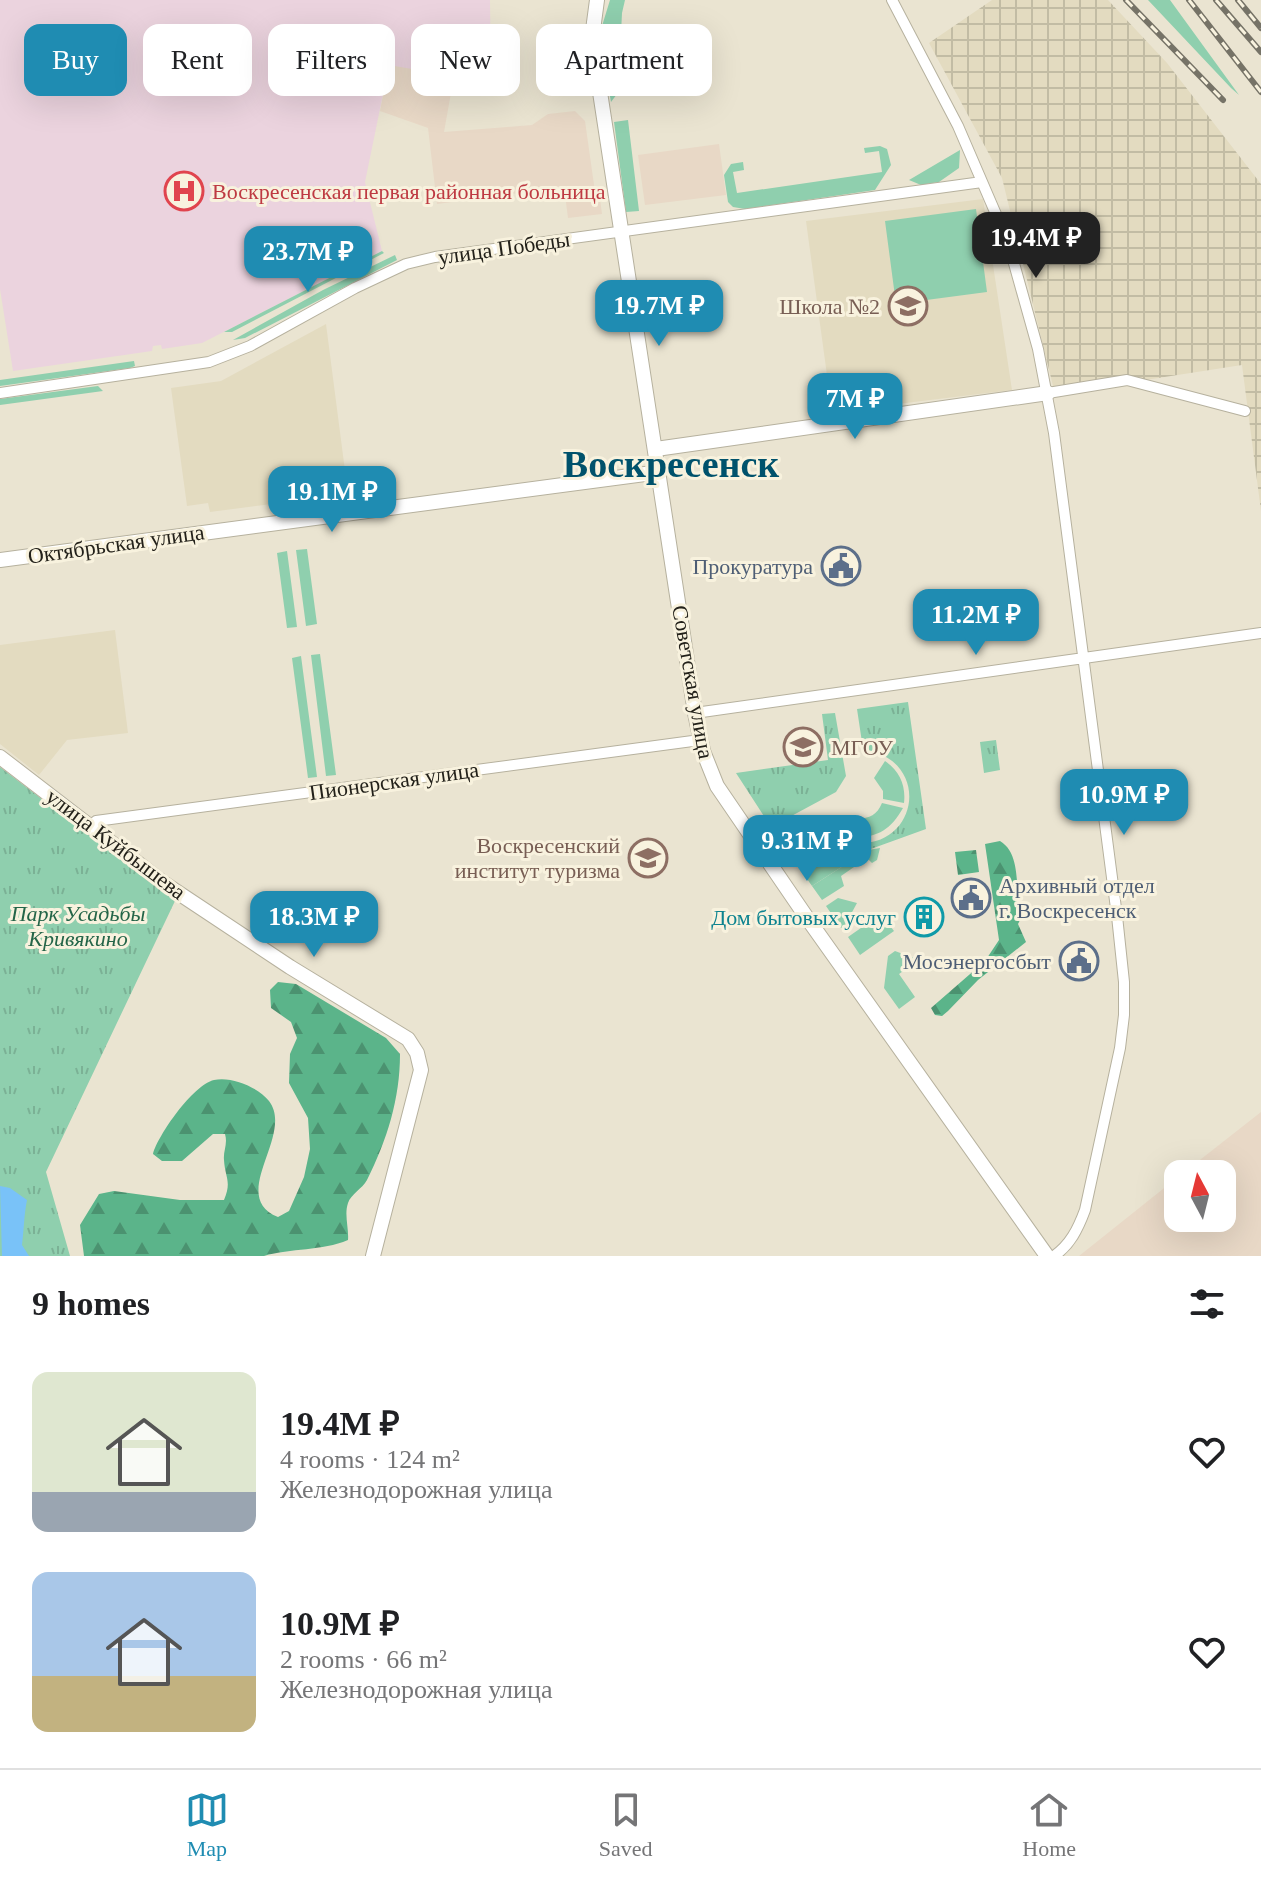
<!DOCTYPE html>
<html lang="en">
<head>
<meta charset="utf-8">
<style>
  :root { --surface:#fff; --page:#f6f6f6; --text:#202124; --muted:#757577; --line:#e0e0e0; --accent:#1f8cb2 }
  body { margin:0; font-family:"Times New Roman",serif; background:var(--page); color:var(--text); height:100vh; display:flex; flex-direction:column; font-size:30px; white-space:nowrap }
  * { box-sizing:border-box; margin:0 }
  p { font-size:26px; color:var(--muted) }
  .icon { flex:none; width:44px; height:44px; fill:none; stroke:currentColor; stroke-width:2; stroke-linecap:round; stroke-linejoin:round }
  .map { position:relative; height:1256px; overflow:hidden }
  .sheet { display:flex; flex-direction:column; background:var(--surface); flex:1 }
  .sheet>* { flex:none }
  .hud { position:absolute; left:24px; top:24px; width:800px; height:72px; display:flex; gap:16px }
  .needle { width:52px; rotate:353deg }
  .controls { position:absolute; left:1164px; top:1160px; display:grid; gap:16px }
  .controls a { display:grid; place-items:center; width:72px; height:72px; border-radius:16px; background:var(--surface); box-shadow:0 8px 32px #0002; font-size:40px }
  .price { position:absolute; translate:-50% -68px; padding:0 18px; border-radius:16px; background:var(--accent); color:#fff; font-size:26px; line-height:52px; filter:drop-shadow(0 2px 4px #0008) }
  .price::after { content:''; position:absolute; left:50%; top:48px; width:24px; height:18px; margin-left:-12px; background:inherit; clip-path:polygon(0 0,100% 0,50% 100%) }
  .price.on { background:#222; color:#fff }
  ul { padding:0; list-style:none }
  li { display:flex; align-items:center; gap:24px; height:200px; padding:0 32px }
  li span { display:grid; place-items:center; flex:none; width:224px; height:160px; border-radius:16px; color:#555 }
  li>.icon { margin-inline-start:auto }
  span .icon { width:96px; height:96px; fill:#fffc; stroke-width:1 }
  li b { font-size:34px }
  h2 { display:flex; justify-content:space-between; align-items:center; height:96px; padding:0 32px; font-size:34px }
  .tag { padding:0 28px; border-radius:16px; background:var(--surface); box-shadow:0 8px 32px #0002; font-size:28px; line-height:72px }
  .tag.on { background:var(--accent); color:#fff }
  .menu { display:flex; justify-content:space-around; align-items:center; height:112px; border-top:2px solid var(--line); background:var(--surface); font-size:22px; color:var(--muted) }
  .menu a { display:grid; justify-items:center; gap:4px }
  .menu .on { color:var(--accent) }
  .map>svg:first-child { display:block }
  .commercial { fill:#e8d8c6 }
  .industrial { fill:url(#industrial-grid) }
  .built { fill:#e3dbc0 }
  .medical { fill:#ebd3de }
  .grass { fill:#8fcfae }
  .forest { fill:url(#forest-firs) }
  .park { fill:url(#park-tufts) }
  .water { fill:#79c2f8 }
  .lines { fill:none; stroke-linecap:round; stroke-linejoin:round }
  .street-casing { stroke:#b6b19e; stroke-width:12 }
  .secondary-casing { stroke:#b6b19e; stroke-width:16 }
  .street { stroke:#fff; stroke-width:10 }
  .secondary { stroke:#fff; stroke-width:14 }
  .rail-casing { stroke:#767367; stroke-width:6 }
  .rail { stroke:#f8f2de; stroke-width:3; stroke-dasharray:9; stroke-linecap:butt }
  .labels { text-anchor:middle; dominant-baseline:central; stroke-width:6; stroke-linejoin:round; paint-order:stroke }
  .health-label { font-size:22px; fill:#be3a42; stroke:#f8f2de; text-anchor:start }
  .street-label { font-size:22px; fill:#23211a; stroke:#f8f2de }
  .education-label { font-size:22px; fill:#785e54; stroke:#f8f2de; text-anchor:end }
  .service-label { font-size:22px; fill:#4e5e75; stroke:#f8f2de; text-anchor:end }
  .park-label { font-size:22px; font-style:italic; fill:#246548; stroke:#f8f2de }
  .culture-label { font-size:22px; fill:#0d838f; stroke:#f8f2de; text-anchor:end }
  .town-label { font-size:38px; font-weight:bold; fill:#00526c; stroke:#f8f2de }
</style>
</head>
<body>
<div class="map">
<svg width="1261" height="1256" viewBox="0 0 1261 1256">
  <defs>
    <pattern id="industrial-grid" width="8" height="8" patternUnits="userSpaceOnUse" patternTransform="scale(2)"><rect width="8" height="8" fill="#e3dbc0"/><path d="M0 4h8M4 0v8" fill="none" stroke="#c2bca4"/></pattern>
    <pattern id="forest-firs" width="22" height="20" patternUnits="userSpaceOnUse" patternTransform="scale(2)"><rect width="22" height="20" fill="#5bb48a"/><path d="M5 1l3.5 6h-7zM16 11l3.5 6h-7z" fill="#4b9270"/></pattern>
    <pattern id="park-tufts" width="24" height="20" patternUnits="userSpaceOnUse" patternTransform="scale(2)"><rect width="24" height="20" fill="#8fcfae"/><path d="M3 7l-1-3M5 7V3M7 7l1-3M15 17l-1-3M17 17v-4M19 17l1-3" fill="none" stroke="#7bb195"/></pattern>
  </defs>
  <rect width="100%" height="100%" fill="#eae4d1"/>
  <path class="commercial" d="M 389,64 L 454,76 L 444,132 L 532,125 L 548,114 L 575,111 L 585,121 L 596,199 L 600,199 L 602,214 L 568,218 L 564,187 L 437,204 L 428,128 L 380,111 Z
    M 719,144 L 726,195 L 645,205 L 638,155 Z
    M 1261,1112 L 1261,1256 L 1079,1256 L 1178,1177 L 1178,1218 L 1222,1218 L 1222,1174 L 1182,1174 Z"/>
  <path class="industrial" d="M 992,0 L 1108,0 L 1167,63 L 1261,184 L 1261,511 L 1242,365 L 1055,394 L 1002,178 L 929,43 Z"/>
  <path class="built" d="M 983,199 L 1012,390 L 832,412 L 806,221 Z
    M 326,324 L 348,494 L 210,512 L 208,503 L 187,506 L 171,388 L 221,381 Z
    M 115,630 L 128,733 L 67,740 L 39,775 L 0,744 L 0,645 Z"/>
  <path class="medical" d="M 0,0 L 490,0 L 491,83 L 389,65 L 365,182 L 382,251 L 202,343 L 162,349 L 161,345 L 153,346 L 152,351 L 13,371 L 0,289 Z"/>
  <path class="grass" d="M 610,0 L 625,0 L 622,13 L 620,54 L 603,56 L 602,26 Z
    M 1148,0 L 1170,0 L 1239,95 L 1231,88 Z
    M 620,65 L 623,86 L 611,102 L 605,67 Z
    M 628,120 L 639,211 L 626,212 L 614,122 Z
    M 880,146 L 887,149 L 891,165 L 875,190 L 745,209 L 733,207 L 728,202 L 724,175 L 731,164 L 743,162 L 744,170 L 733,172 L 737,193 L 882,172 L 879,151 L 865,153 L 864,148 Z
    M 960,150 L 959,168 L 939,182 L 921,185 L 909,180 Z
    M 976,209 L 987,292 L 896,304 L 885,221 Z
    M 382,251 L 384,253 L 232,332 L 224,332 Z
    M 395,255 L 397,260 L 245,338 L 233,340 L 323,290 Z
    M 134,361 L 135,366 L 130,368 L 0,386 L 0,380 Z
    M 98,386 L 103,391 L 0,405 L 0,399 Z
    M 307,549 L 317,624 L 306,626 L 296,550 Z
    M 287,551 L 297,627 L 287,628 L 277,553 Z
    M 320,654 L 336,775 L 326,776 L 311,655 Z
    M 301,656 L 317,777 L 308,778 L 292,658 Z
    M 885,761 C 900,771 906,786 904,803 L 883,799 L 883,791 L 874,778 Z
    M 882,803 L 903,808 C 891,829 879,837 854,838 L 857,819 C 870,818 877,815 882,803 Z
    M 880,848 L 877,860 L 872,863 L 867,858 L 841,876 L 844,886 L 822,900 L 812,886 L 868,850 Z
    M 838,898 L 857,903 L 844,927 L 841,928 L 826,906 Z
    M 881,914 L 894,931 L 860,955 L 848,937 Z
    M 895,951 L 919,960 L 899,974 L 915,997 L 899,1009 L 884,988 L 888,956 Z"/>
  <path class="forest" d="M 1000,841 C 1023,855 1013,891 1023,914 L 1018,924 L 1026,942 L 978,980 L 948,1011 L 942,1016 L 935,1015 L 931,1008 L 985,961 L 999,940 L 985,844 Z
    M 976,850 L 979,872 L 958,875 L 955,852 Z
    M 278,982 L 296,984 L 386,1038 L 400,1054 C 400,1099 387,1140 367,1180 C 362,1189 351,1194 348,1203 C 344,1215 349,1228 348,1240 C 322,1251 291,1248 264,1256 L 84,1256 L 80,1225 L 99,1194 L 114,1191 L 180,1200 L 224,1200 C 232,1181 225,1178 224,1160 C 223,1151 228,1144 225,1134 L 213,1134 L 182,1161 L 162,1161 L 153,1154 C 158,1135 193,1085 214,1080 C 231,1076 258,1087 269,1101 C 295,1135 227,1196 278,1217 L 289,1211 L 304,1177 L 310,1149 L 308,1118 L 289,1083 L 290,1054 L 297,1038 L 291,1022 L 271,1008 L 270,990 Z"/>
  <path class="park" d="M 908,702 L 926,829 L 868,850 L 812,886 L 788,852 L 823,832 C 832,836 842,842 852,843 C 919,850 933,760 863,749 L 857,709 Z
    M 835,713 L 846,776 L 836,792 L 771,827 L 736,773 L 828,760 L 822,714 Z
    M 996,740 L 1000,770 L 984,773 L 980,742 Z
    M 0,767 L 175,901 L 46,1172 L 70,1256 L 0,1256 Z"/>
  <path class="water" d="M 0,1186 L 10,1188 L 27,1200 C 24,1215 24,1229 22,1245 L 29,1256 L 2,1256 Z"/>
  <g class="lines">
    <g class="street-casing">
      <path id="street" d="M 892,0 L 958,126 L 1008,242 L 1038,349 L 1054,433 L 1117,916 L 1124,982 L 1124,1015 L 1120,1048 L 1085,1210 C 1078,1229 1070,1245 1054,1256
        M 0,393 L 209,362 L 250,346 L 355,288 L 406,264 L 435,257 L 982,182
        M 1048,393 L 1127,380 L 1245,411
        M 695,713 L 1261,633
        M 90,827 L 96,821 L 700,740"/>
    </g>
    <g class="secondary-casing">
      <path id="secondary" d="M 597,0 L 593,30 L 596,66 L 695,713 L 703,751 L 717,786 L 805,915 L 1047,1256
        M 656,449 L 1048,393
        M 0,560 L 660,472
        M 0,757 L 165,884 L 290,967 L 408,1039 L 417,1053 L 421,1070 L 373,1256"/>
    </g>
    <use href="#street" class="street"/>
    <use href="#secondary" class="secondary"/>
    <g class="rail-casing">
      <path id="rail" d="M 1126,0 L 1223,100
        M 1189,0 L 1261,92
        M 1216,0 L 1261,52
        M 1238,0 L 1261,28"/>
    </g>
    <use href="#rail" class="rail"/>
  </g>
  <defs>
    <g id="hospital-ring" transform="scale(2)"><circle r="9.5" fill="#f8f2de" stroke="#e0444e" stroke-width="1.5"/><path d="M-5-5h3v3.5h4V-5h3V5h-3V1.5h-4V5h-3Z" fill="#e0444e"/></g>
    <g id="school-ring" transform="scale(2)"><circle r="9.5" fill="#f8f2de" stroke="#8d6e63" stroke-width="1.5"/><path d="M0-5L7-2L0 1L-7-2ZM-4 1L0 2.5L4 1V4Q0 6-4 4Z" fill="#8d6e63"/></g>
    <g id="civic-ring" transform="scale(2)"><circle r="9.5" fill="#f8f2de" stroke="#5c6f8a" stroke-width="1.5"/><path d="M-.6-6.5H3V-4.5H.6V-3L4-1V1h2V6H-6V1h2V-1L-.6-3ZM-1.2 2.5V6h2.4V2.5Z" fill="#5c6f8a"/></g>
    <g id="university-ring" transform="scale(2)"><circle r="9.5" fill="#f8f2de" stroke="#8d6e63" stroke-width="1.5"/><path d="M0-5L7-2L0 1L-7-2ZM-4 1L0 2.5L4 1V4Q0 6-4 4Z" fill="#8d6e63"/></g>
    <g id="building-ring" transform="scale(2)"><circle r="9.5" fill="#f8f2de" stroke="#0f9aa8" stroke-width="1.5"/><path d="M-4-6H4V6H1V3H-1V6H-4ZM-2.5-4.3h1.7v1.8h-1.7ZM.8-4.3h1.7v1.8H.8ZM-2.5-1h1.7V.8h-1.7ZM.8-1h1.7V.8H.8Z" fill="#0f9aa8"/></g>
  </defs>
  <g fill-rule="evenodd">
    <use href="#hospital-ring" x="184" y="191"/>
    <use href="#school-ring" x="908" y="306"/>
    <use href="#civic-ring" x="841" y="566"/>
    <use href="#university-ring" x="803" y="747"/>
    <use href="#university-ring" x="648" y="858"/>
    <use href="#civic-ring" x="971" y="898"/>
    <use href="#building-ring" x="924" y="917"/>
    <use href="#civic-ring" x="1079" y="961"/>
  </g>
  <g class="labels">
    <g class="health-label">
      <text x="212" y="191">Воскресенская первая районная больница</text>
    </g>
    <g class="street-label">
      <text transform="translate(504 248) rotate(-8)">улица Победы</text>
      <text transform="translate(116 544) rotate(-8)">Октябрьская улица</text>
      <text transform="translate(693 682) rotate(80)">Советская улица</text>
      <text transform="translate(394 781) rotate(-8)">Пионерская улица</text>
      <text transform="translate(116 844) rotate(37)">улица Куйбышева</text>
    </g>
    <g class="education-label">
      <text x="880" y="306">Школа №2</text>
      <text x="831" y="747" text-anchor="start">МГОУ</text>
      <text x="620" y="845">Воскресенский<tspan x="620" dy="25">институт туризма</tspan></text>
    </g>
    <g class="service-label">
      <text x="813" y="566">Прокуратура</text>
      <text x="999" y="885" text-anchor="start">Архивный отдел<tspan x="999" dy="25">г. Воскресенск</tspan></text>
      <text x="1051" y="961">Мосэнергосбыт</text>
    </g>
    <g class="park-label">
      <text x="78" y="913">Парк Усадьбы<tspan x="78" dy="25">Кривякино</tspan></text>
    </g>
    <g class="culture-label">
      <text x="896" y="917">Дом бытовых услуг</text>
    </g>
    <g class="town-label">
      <text x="671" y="464">Воскресенск</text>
    </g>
  </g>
</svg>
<div class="controls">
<a><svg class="needle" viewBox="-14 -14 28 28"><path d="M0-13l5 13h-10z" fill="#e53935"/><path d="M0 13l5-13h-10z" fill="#757577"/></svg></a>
</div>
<b class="price on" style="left:1036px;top:280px">19.4M ₽</b>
<b class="price" style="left:308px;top:294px">23.7M ₽</b>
<b class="price" style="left:659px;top:348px">19.7M ₽</b>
<b class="price" style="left:855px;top:441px">7M ₽</b>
<b class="price" style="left:332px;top:534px">19.1M ₽</b>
<b class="price" style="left:976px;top:657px">11.2M ₽</b>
<b class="price" style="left:1124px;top:837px">10.9M ₽</b>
<b class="price" style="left:807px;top:883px">9.31M ₽</b>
<b class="price" style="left:314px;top:959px">18.3M ₽</b>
<div class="hud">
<a class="tag on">Buy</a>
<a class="tag">Rent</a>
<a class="tag">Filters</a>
<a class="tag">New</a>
<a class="tag">Apartment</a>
</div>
</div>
<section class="sheet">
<h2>9 homes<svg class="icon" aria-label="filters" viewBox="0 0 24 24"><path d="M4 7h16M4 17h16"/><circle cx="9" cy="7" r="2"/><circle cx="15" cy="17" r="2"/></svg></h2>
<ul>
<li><span style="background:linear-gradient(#dfe7d0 75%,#9aa5b1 0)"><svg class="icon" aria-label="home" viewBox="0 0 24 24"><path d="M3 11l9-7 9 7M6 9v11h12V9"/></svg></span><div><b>19.4M ₽</b><p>4 rooms · 124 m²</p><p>Железнодорожная улица</p></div><svg class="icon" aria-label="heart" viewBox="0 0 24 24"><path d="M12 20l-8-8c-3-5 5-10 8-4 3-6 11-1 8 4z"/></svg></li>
<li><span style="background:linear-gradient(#a9c7e8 65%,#c2b280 0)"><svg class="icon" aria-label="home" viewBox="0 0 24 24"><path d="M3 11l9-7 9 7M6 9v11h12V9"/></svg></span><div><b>10.9M ₽</b><p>2 rooms · 66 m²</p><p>Железнодорожная улица</p></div><svg class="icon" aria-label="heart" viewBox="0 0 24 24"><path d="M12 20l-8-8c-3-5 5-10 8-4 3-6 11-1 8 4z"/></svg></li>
</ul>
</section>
<nav class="menu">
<a class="on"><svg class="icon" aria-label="map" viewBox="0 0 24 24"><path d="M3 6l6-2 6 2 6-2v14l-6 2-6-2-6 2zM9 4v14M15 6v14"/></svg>Map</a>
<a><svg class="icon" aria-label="saved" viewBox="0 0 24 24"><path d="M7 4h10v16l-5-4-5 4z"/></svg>Saved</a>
<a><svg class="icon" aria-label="home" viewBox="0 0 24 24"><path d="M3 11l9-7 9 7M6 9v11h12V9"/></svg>Home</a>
</nav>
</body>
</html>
